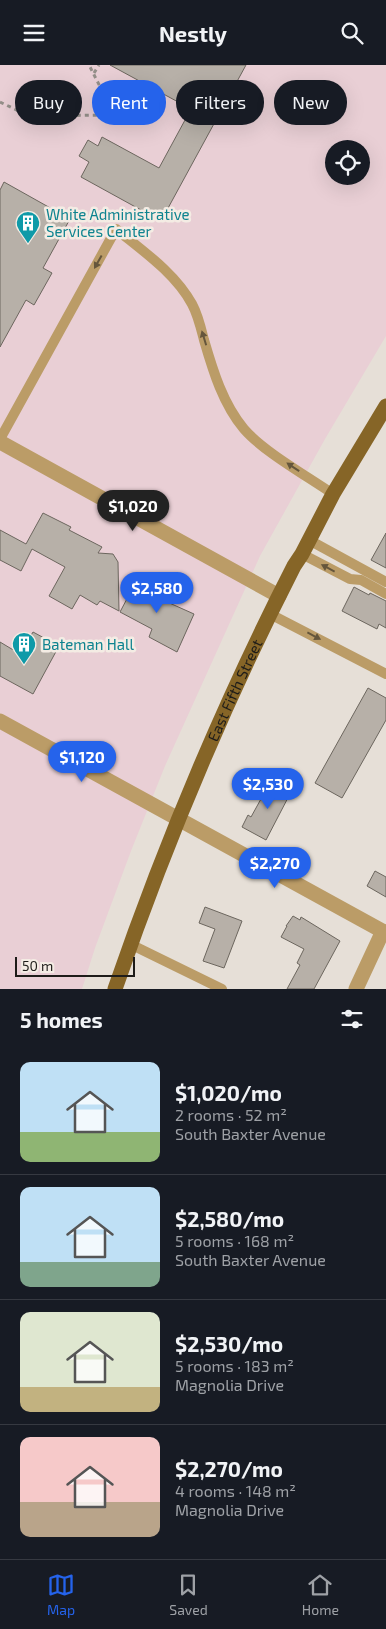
<!DOCTYPE html>
<html lang="en">
<head>
<meta charset="utf-8">
<style>
  :root { --surface:#171b24; --page:#20242c; --text:#f1f3f6; --muted:#9ea1a6; --line:#363941; --accent:#2563eb }
  body { margin:0; font-family:"Exo 2",sans-serif; background:var(--page); color:var(--text); height:100vh; display:flex; flex-direction:column; font-size:19px; white-space:nowrap }
  * { box-sizing:border-box; margin:0 }
  p { font-size:16px; color:var(--muted) }
  .icon { flex:none; width:28px; height:28px; fill:none; stroke:currentColor; stroke-width:2; stroke-linecap:round; stroke-linejoin:round }
  .map { position:relative; height:924px; overflow:hidden }
  .panel { display:flex; flex-direction:column; background:var(--surface); flex:1 }
  .panel>* { flex:none }
  .top-card { position:absolute; left:15px; top:15px; width:356px; height:45px; display:flex; gap:10px }
  .buttons { position:absolute; left:325px; top:75px; display:grid; gap:10px }
  .buttons a { display:grid; place-items:center; width:45px; height:45px; border-radius:50%; background:var(--surface); box-shadow:0 5px 20px #0002; font-size:25px }
  .scale { position:absolute; left:15px; bottom:12px; width:120px; box-sizing:border-box; padding-left:5px; border:2px solid #1e1c19; border-top:0; font-size:14px; line-height:18px; white-space:nowrap; color:#1e1c19; -webkit-text-stroke:4px #f4ece4; paint-order:stroke }
  .price { position:absolute; translate:-50% -42px; padding:0 11px; border-radius:18px; background:var(--accent); color:#fff; font-size:16px; line-height:32px; filter:drop-shadow(0 1px 2px #0008) }
  .price::after { content:''; position:absolute; left:50%; top:30px; width:15px; height:11px; margin-left:-8px; background:inherit; clip-path:polygon(0 0,100% 0,50% 100%) }
  .price.selected { background:#222; color:#fff }
  ul { padding:0; list-style:none }
  li { display:flex; align-items:center; gap:15px; height:125px; padding:0 20px }
  li+li { border-top:1px solid var(--line) }
  li span { display:grid; place-items:center; flex:none; width:140px; height:100px; border-radius:10px; color:#555 }
  li>.icon { margin-inline-start:auto }
  span .icon { width:60px; height:60px; fill:#fffc; stroke-width:1 }
  li b { font-size:21px }
  h2 { display:flex; justify-content:space-between; align-items:center; height:60px; padding:0 20px; font-size:21px }
  .tag { padding:0 18px; border-radius:22px; background:var(--surface); box-shadow:0 5px 20px #0002; font-size:18px; line-height:45px }
  .tag.selected { background:var(--accent); color:#fff }
  header { display:flex; justify-content:space-between; align-items:center; height:65px; padding:0 20px; background:var(--surface); font-size:22px; font-weight:700 }
  .menu { display:flex; justify-content:space-around; align-items:center; height:70px; border-top:1px solid var(--line); background:var(--surface); font-size:14px; color:var(--muted) }
  .menu a { display:grid; justify-items:center; gap:2px }
  .menu .selected { color:var(--accent) }
  .map>svg:first-child { display:block }
  .education { fill:#e9cfd5; fill-rule:evenodd }
  .building { fill:#b7b0a8; stroke:#6c665e }
  .lines { fill:none; stroke-linecap:round; stroke-linejoin:round }
  .path { stroke:#948f89; stroke-width:3; stroke-dasharray:4 4; stroke-linecap:butt }
  .service { stroke:#bb9c67; stroke-width:10 }
  .minor { stroke:#bb9c67; stroke-width:15 }
  .tertiary { stroke:#bb9c67; stroke-width:15 }
  .primary { stroke:#866527; stroke-width:15 }
  .oneway { fill:#65563c }
  .labels { text-anchor:middle; dominant-baseline:central; stroke-width:5; stroke-linejoin:round; paint-order:stroke }
  .culture-label { font-size:15px; fill:#0d838f; stroke:#f4ece4; text-anchor:start }
  .street-label { font-size:15px; fill:#1e1c19; stroke:#f4ece4 }
</style>
</head>
<body>
<header><svg class="icon" aria-label="menu" viewBox="0 0 24 24"><path d="M4 6h16M4 12h16M4 18h16"/></svg>Nestly<svg class="icon" aria-label="search" viewBox="0 0 24 24"><circle cx="10" cy="10" r="6"/><path d="M15 15l6 6"/></svg></header>
<div class="map">
<svg width="386" height="924" viewBox="0 0 386 924">
  <rect width="100%" height="100%" fill="#e6dfd7"/>
  <path class="education" d="M 0,0 L 386,0 L 386,271 L 325,374 L 260,491 L 165,701 L 131,786 L 95,883 L 82,924 L 0,924 ZM 334,84 L 361,84 L 361,111 L 334,111 Z"/>
  <path class="building" d="M 110,0 L 246,0 L 161,156 L 81,112 L 89,97 L 79,91 L 88,75 L 98,81 L 102,72 L 159,103 L 191,44 Z
    M 4,117 L 70,154 L 43,203 L 52,208 L 34,240 L 26,235 L 0,282 L 0,125 Z
    M 43,448 L 71,462 L 69,465 L 102,482 L 98,488 L 113,489 L 118,497 L 119,546 L 100,536 L 97,540 L 80,530 L 72,544 L 49,531 L 65,502 L 32,484 L 21,506 L 0,495 L 0,465 L 26,479 Z
    M 386,468 L 386,503 L 371,495 Z
    M 139,511 L 161,523 L 156,532 L 194,549 L 177,587 L 149,572 L 152,564 L 120,547 Z
    M 354,522 L 369,530 L 370,528 L 386,536 L 386,563 L 379,559 L 377,564 L 342,546 Z
    M 33,567 L 59,581 L 33,629 L 0,611 L 0,577 L 20,589 Z
    M 368,623 L 386,633 L 386,655 L 342,733 L 315,718 Z
    M 272,714 L 292,725 L 266,775 L 242,762 L 248,750 L 251,752 Z
    M 375,806 L 386,812 L 386,832 L 367,821 Z
    M 205,842 L 242,856 L 224,903 L 203,896 L 215,864 L 199,858 Z
    M 293,851 L 300,855 L 301,852 L 340,876 L 314,924 L 287,924 L 300,900 L 297,898 L 304,884 L 281,872 L 287,861 L 286,861 Z"/>
  <g class="lines">
    <path class="path" d="M 94,8 L 99,0
      M 0,37 L 29,51 L 107,50 L 111,43 L 89,0
      M 111,43 L 121,40 L 148,54"/>
    <path class="service" d="M 0,374 L 116,164 C 143,186 175,208 192,239 C 198,250 201,263 204,275 C 213,306 223,339 244,364 C 264,387 307,411 333,429
      M 309,475 L 386,517
      M 302,489 L 350,514 L 361,515 L 386,529
      M 270,549 L 386,609
      M 130,879 L 222,924"/>
    <path class="minor" d="M 0,656 L 386,868
      M 356,924 L 383,866"/>
    <path class="tertiary" d="M 0,377 L 279,531"/>
    <path class="primary" id="s1" d="M 115,924 C 165,779 224,638 294,501 L 302,489 L 333,429 L 386,341"/>
  </g>
  <defs><path id="oneway-solid" d="M-6-.8H1V-3.2L6.5 0L1 3.2V.8H-6Z" transform="scale(1.25)"/></defs>
  <g class="oneway">
    <use href="#oneway-solid" transform="translate(98 197) rotate(119)"/>
    <use href="#oneway-solid" transform="translate(204 273) rotate(-107)"/>
    <use href="#oneway-solid" transform="translate(293 402) rotate(-146)"/>
    <use href="#oneway-solid" transform="translate(328 503) rotate(-152)"/>
    <use href="#oneway-solid" transform="translate(314 571) rotate(28)"/>
  </g>
  <defs>
    <g id="building-pin" transform="scale(1.25)"><path d="M0 17L-7.5 6A9.5 9.5 0 1 1 7.5 6Z" fill="#0f9aa8" stroke="#f4ece4"/><path d="M-4-6H4V6H1V3H-1V6H-4ZM-2.5-4.3h1.7v1.8h-1.7ZM.8-4.3h1.7v1.8H.8ZM-2.5-1h1.7V.8h-1.7ZM.8-1h1.7V.8H.8Z" fill="#fff"/></g>
  </defs>
  <g fill-rule="evenodd">
    <use href="#building-pin" x="28" y="158"/>
    <use href="#building-pin" x="24" y="579"/>
  </g>
  <g class="labels">
    <g class="culture-label">
      <text x="46" y="149">White Administrative<tspan x="46" dy="17">Services Center</tspan></text>
      <text x="42" y="579">Bateman Hall</text>
    </g>
    <g class="street-label">
      <text stroke="none"><textPath href="#s1" startOffset="322">East Fifth Street</textPath></text>
    </g>
  </g>
</svg>
<div class="buttons">
<a><svg class="icon" aria-label="locate" viewBox="0 0 24 24"><circle cx="12" cy="12" r="6"/><path d="M12 2v4M12 18v4M2 12h4M18 12h4"/></svg></a>
</div>
<div class="scale">50 m</div>
<b class="price selected" style="left:133px;top:467px">$1,020</b>
<b class="price" style="left:157px;top:549px">$2,580</b>
<b class="price" style="left:82px;top:718px">$1,120</b>
<b class="price" style="left:268px;top:745px">$2,530</b>
<b class="price" style="left:275px;top:824px">$2,270</b>
<div class="top-card">
<a class="tag">Buy</a>
<a class="tag selected">Rent</a>
<a class="tag">Filters</a>
<a class="tag">New</a>
</div>
</div>
<section class="panel">
<h2>5 homes<svg class="icon" aria-label="filters" viewBox="0 0 24 24"><path d="M4 7h16M4 17h16"/><circle cx="9" cy="7" r="2"/><circle cx="15" cy="17" r="2"/></svg></h2>
<ul>
<li><span style="background:linear-gradient(#bfe0f5 70%,#8fb573 0)"><svg class="icon" aria-label="home" viewBox="0 0 24 24"><path d="M3 11l9-7 9 7M6 9v11h12V9"/></svg></span><div><b>$1,020/mo</b><p>2 rooms · 52 m²</p><p>South Baxter Avenue</p></div></li>
<li><span style="background:linear-gradient(#bfe0f5 75%,#7fa58c 0)"><svg class="icon" aria-label="home" viewBox="0 0 24 24"><path d="M3 11l9-7 9 7M6 9v11h12V9"/></svg></span><div><b>$2,580/mo</b><p>5 rooms · 168 m²</p><p>South Baxter Avenue</p></div></li>
<li><span style="background:linear-gradient(#dfe7d0 75%,#c2b280 0)"><svg class="icon" aria-label="home" viewBox="0 0 24 24"><path d="M3 11l9-7 9 7M6 9v11h12V9"/></svg></span><div><b>$2,530/mo</b><p>5 rooms · 183 m²</p><p>Magnolia Drive</p></div></li>
<li><span style="background:linear-gradient(#f6c9c9 65%,#b9a48a 0)"><svg class="icon" aria-label="home" viewBox="0 0 24 24"><path d="M3 11l9-7 9 7M6 9v11h12V9"/></svg></span><div><b>$2,270/mo</b><p>4 rooms · 148 m²</p><p>Magnolia Drive</p></div></li>
</ul>
</section>
<nav class="menu">
<a class="selected"><svg class="icon" aria-label="map" viewBox="0 0 24 24"><path d="M3 6l6-2 6 2 6-2v14l-6 2-6-2-6 2zM9 4v14M15 6v14"/></svg>Map</a>
<a><svg class="icon" aria-label="saved" viewBox="0 0 24 24"><path d="M7 4h10v16l-5-4-5 4z"/></svg>Saved</a>
<a><svg class="icon" aria-label="home" viewBox="0 0 24 24"><path d="M3 11l9-7 9 7M6 9v11h12V9"/></svg>Home</a>
</nav>
</body>
</html>
